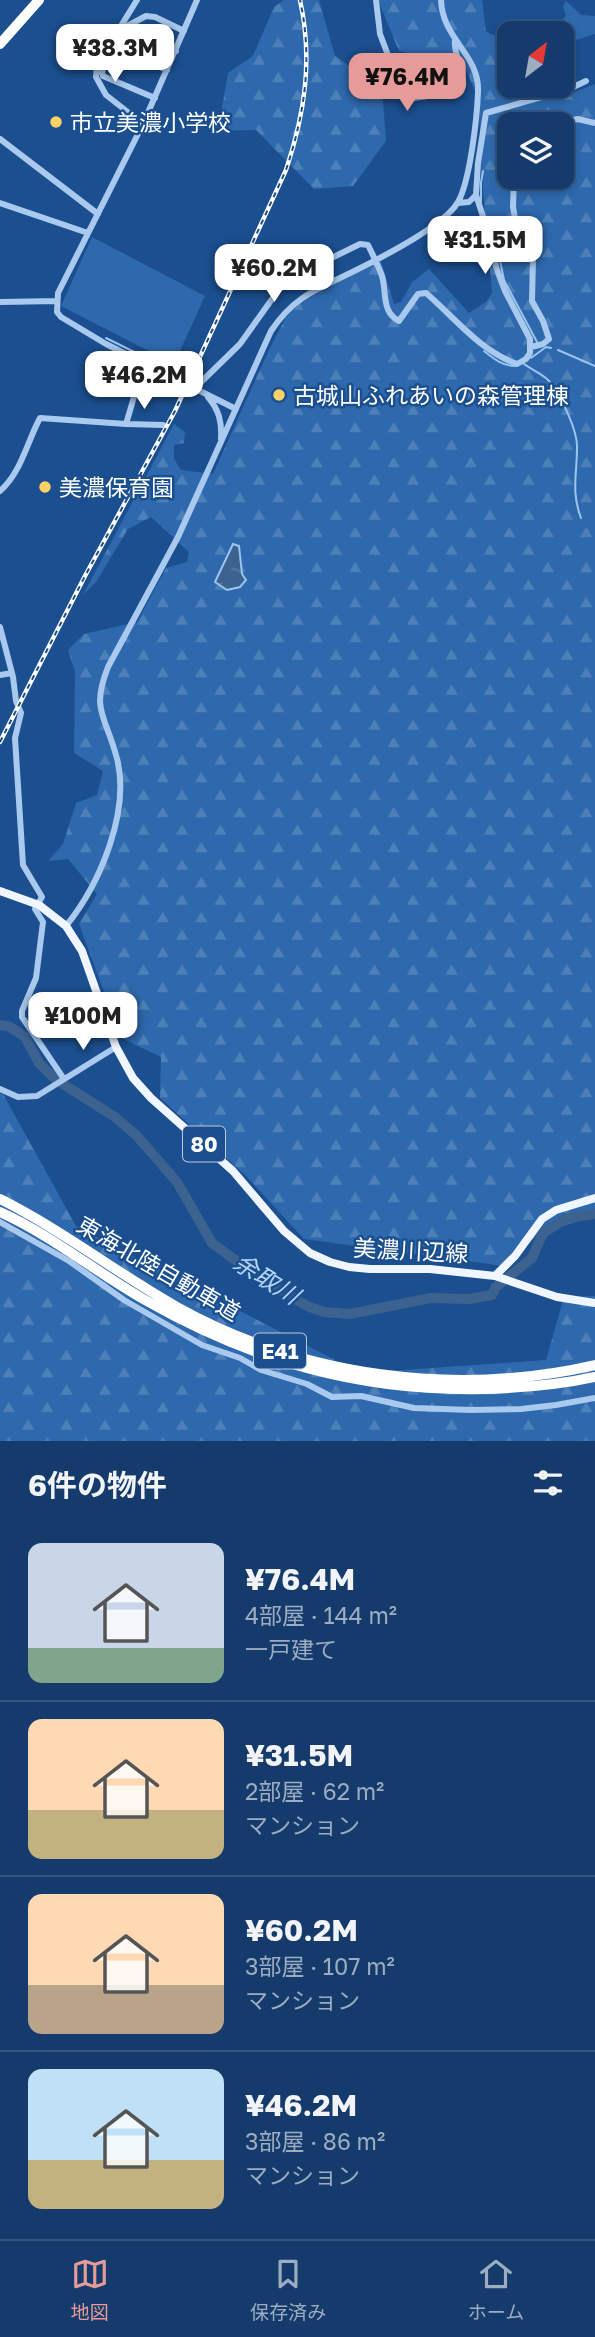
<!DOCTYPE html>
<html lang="ja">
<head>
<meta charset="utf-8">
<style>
  :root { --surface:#143b6b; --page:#1d4271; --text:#f1f3f6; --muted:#9dadc1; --line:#33557e; --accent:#e69b98 }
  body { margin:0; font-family:"Golos Text","Noto Sans JP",sans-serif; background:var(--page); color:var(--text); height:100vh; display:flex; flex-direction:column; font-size:26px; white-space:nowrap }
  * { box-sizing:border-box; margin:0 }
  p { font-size:23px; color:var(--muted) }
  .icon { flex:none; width:38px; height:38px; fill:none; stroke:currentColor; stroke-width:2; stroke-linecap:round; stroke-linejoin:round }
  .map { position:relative; height:1441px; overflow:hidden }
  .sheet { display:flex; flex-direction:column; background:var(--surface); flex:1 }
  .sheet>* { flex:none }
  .needle { width:46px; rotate:31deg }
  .fabs { position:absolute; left:497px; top:21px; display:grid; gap:14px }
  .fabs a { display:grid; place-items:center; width:77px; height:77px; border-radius:14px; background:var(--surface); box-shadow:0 4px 10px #0003,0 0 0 2px var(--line); font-size:35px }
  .price { position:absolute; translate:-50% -60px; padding:0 16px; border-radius:14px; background:#fff; color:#222; font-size:23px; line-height:46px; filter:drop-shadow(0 2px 4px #0008) }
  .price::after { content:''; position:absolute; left:50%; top:42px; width:21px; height:16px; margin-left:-10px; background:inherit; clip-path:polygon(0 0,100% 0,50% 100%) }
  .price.current { background:var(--accent); color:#111 }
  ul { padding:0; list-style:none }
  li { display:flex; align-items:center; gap:21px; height:175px; padding:0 28px }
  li+li { border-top:2px solid var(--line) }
  li span { display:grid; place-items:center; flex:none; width:196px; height:140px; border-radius:14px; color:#555 }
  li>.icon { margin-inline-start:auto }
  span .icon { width:84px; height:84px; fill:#fffc; stroke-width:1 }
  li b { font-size:30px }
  h2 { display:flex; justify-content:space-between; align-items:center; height:84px; padding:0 28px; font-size:30px }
  .menu { display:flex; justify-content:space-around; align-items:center; height:98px; border-top:2px solid var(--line); background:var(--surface); font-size:19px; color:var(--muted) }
  .menu a { display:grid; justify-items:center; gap:4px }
  .menu .current { color:var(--accent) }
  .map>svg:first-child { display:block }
  .green { fill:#2e69ad }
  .forest { fill:url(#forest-firs); fill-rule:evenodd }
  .water { fill:url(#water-ripples); stroke:#9cc4f0; stroke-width:2 }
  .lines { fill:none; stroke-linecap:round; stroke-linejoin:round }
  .stream { stroke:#9cc4f0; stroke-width:2 }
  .river { stroke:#3c6290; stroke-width:10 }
  .minor { stroke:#a9c9ee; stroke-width:6 }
  .major { stroke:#f0f6ff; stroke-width:8 }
  .highway { stroke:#fff; stroke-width:10 }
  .rail-casing { stroke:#fff; stroke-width:4.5 }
  .rail { stroke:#1b4f8f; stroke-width:2; stroke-dasharray:5; stroke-linecap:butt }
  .poi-dot { fill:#ffd166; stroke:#1b4f8f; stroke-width:2.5 }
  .labels { text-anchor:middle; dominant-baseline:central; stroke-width:5; stroke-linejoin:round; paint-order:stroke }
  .shield { fill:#1b4f8f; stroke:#bbcadd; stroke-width:2 }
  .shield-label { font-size:21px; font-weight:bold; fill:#fff }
  .poi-label { font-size:23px; fill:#fff; stroke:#1b4f8f; text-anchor:start }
  .street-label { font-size:23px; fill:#fff; stroke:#1b4f8f }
  .water-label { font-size:24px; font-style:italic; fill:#b5d3f5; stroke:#1b4f8f }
</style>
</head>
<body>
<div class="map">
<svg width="595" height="1441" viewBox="0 0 595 1441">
  <defs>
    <pattern id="forest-firs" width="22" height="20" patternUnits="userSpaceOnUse" patternTransform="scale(1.75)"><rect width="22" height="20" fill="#2e69ad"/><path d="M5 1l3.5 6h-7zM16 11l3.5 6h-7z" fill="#4d80b9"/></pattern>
    <pattern id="water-ripples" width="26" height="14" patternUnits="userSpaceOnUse" patternTransform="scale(1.75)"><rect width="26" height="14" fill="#3c6290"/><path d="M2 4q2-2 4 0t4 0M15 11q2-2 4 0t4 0" fill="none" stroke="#597aa1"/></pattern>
  </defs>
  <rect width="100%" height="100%" fill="#1b4f8f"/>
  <path class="green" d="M 92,237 L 205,296 L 174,364 L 61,306 Z"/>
  <path class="forest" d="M 284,0 L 319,0 L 335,56 L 382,88 L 386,141 L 353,186 L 314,189 L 256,130 L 218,131 L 228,73 L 253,56 L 274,7 Z
    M 378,0 L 482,0 L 486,32 L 509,41 L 509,86 L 553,86 L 555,100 L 595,84 L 595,1216 L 539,1234 L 504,1266 L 304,1239 L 246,1176 L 160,1098 L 161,1057 L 121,1038 L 79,924 L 97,894 L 68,859 L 48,861 L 63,844 L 76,803 L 97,795 L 103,771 L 74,753 L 75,672 L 68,650 L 84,634 L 137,622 L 166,568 L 187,562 L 189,552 L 151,517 L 128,529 L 96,582 L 83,595 L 174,424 L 185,432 L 184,443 L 174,445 L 174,459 L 181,470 L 213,474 L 268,352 L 286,317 L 300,303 L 380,258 L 394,304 L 401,302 L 412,282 L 429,269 L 469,313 L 486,302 L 492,293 L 481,168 L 479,100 L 464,65 L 399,51 ZM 509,124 L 562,124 L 562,177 L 509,177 Z
    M 566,1 L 581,15 L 595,16 L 595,34 L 570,42 L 562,50 L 562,33 L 547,33 L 566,16 L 563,6 Z
    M 0,1093 L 3,1094 L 76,1226 L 360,1373 L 546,1360 L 564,1297 L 595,1296 L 595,1441 L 0,1441 Z"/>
  <path class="water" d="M 233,544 L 239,546 L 242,574 L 246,580 L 240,587 L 227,590 L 215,582 Z"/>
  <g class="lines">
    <path class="stream" d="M 481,202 L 481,182 L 483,171
      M 487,221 L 498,251 L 504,280 L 537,342
      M 106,338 L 183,376
      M 558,350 L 595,366
      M 484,351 C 493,358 502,366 515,366
      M 531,358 L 546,347 L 551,348
      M 523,363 C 531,370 544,374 550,382 C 561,396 578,431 577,448 C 577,474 571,492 581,518"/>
    <path class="river" d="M 0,1025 L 10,1027 L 25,1037 L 39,1063 L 55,1079 L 115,1117 L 136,1135 L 177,1182 L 212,1243 L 257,1276 L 307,1306 L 324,1312 L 350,1314 L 431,1298 L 469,1299 L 492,1295 L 496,1287 L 532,1258 L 543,1233 L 567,1218 L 595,1214"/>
    <path class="minor" d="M 197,0 L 143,124 L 58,293 L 57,312 L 61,317 L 106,344 L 236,409
      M 376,0 L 380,34 L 394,71 L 398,92 L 407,99 L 455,92 L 463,86 C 465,69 453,56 455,40
      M 130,32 L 176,51
      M 116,34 L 137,0
      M 155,98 L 103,76 L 102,72 L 113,46 L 167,70
      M 143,124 L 106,95 L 96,77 L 97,64 L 114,33 L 146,16 L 155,17 L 184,31
      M 552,124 L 578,119 L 595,123
      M 0,139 L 98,214
      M 514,177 L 513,207 L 518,236 L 533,258 L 532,301 L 543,321 L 549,339 L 543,344 L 531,347
      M 0,203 L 88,233
      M 458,203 L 469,202 L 476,195
      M 0,302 L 57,301
      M 195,388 L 240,344 L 282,285 L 289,279 L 360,244 L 368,245 C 373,255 378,265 382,276 C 387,292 381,312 399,321 L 418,294 L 426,293 C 455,318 479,350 517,364 L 526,359 L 530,353 L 530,339 L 505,291 L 496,267 L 491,241 L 476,195 L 478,163 L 486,113 L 569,89 L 586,81
      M 208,397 C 219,410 222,422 221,439
      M 126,424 L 163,425
      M 0,491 C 21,473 27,442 40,418 L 126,424 L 144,363
      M 0,627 L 13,677 L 16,701 L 21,713 L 15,738 L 23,865 L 42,897 L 35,909 L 43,922 L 36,978 L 22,1011 L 22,1017 L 64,1079
      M 0,675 L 12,673
      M 66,926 C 100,884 132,809 116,755 C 105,715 91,710 108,667 L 178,537 L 271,331 C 291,301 310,292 342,277 C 369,264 444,227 458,202 C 470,181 477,118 478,92 C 480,55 442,39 441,0
      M 0,1089 L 18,1097 L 37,1096 L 116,1047
      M 0,1222 L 69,1261 L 124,1300 L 202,1345 L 240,1358 L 261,1370 L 307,1384 L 332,1397 L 361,1396 L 414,1408 L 471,1410 L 521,1409 L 556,1405 L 595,1398"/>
    <path class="major" d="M 0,891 L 39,905 L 66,926 L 82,951 L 116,1047 L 133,1078 L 151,1098 L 233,1171 L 284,1231 L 310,1253 L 330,1262 L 349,1267 L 370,1269 L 430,1269 L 495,1276 L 557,1297 L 595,1303
      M 495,1276 L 515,1256 L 542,1219 L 556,1210 L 595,1198"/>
    <path class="highway" d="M 0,44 L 39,0
      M 0,1199 C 62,1230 117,1273 177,1307 C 303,1377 455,1397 595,1365
      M 0,1212 C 51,1235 96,1272 145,1300 C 252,1361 361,1392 484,1389 C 521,1388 559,1385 595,1377"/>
    <g class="rail-casing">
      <path id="rail" d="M 0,742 L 85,576 L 175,411 L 286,170 C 305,113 313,59 300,0"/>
    </g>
    <use href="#rail" class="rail"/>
  </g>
  <g class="poi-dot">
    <circle cx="56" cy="122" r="7"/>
    <circle cx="279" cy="395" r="7"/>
    <circle cx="45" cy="487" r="7"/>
  </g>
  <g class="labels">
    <g class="shield">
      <rect x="183" y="1126.5" width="42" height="35" rx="5"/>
      <rect x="254" y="1333.5" width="52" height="35" rx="5"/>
    </g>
    <g class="shield-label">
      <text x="204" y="1144">80</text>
      <text x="280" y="1351">E41</text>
    </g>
    <g class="poi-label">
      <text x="70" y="122">市立美濃小学校</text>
      <text x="293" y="395">古城山ふれあいの森管理棟</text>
      <text x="59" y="487">美濃保育園</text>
    </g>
    <g class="street-label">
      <text transform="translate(411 1250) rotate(3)">美濃川辺線</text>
      <text transform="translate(159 1268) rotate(30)">東海北陸自動車道</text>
    </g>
    <g class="water-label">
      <text transform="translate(267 1278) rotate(32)">余取川</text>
    </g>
  </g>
</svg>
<div class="fabs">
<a><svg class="needle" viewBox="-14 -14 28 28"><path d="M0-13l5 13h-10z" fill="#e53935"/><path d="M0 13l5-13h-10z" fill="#9dadc1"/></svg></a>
<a><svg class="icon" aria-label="layers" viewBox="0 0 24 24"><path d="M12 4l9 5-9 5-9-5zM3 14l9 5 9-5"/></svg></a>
</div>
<b class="price" style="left:115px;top:84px">¥38.3M</b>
<b class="price current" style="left:407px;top:113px">¥76.4M</b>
<b class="price" style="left:485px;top:276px">¥31.5M</b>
<b class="price" style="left:274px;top:304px">¥60.2M</b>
<b class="price" style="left:144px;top:411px">¥46.2M</b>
<b class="price" style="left:83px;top:1052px">¥100M</b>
</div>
<section class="sheet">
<h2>6件の物件<svg class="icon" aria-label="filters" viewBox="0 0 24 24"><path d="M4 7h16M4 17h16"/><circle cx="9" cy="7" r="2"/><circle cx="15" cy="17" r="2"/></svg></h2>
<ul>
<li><span style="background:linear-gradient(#c9d6e8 75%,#7fa58c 0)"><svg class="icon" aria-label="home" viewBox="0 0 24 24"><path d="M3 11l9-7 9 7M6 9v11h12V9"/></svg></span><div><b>¥76.4M</b><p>4部屋 · 144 m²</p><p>一戸建て</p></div></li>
<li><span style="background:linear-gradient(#ffd9b3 65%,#c2b280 0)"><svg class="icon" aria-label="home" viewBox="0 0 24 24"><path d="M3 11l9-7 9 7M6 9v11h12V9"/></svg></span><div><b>¥31.5M</b><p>2部屋 · 62 m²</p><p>マンション</p></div></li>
<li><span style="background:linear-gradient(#ffd9b3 65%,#b9a48a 0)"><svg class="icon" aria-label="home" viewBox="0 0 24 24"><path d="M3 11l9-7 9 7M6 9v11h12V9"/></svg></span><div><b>¥60.2M</b><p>3部屋 · 107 m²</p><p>マンション</p></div></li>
<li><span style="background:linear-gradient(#bfe0f5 65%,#c2b280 0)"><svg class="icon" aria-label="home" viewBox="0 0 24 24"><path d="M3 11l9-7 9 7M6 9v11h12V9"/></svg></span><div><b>¥46.2M</b><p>3部屋 · 86 m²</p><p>マンション</p></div></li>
</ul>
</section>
<nav class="menu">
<a class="current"><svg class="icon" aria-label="map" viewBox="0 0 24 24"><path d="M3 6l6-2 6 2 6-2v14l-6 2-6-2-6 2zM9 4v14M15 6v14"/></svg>地図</a>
<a><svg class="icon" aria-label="saved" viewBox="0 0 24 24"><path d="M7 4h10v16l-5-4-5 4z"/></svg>保存済み</a>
<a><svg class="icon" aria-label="home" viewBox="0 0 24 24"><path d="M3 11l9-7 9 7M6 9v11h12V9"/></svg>ホーム</a>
</nav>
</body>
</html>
